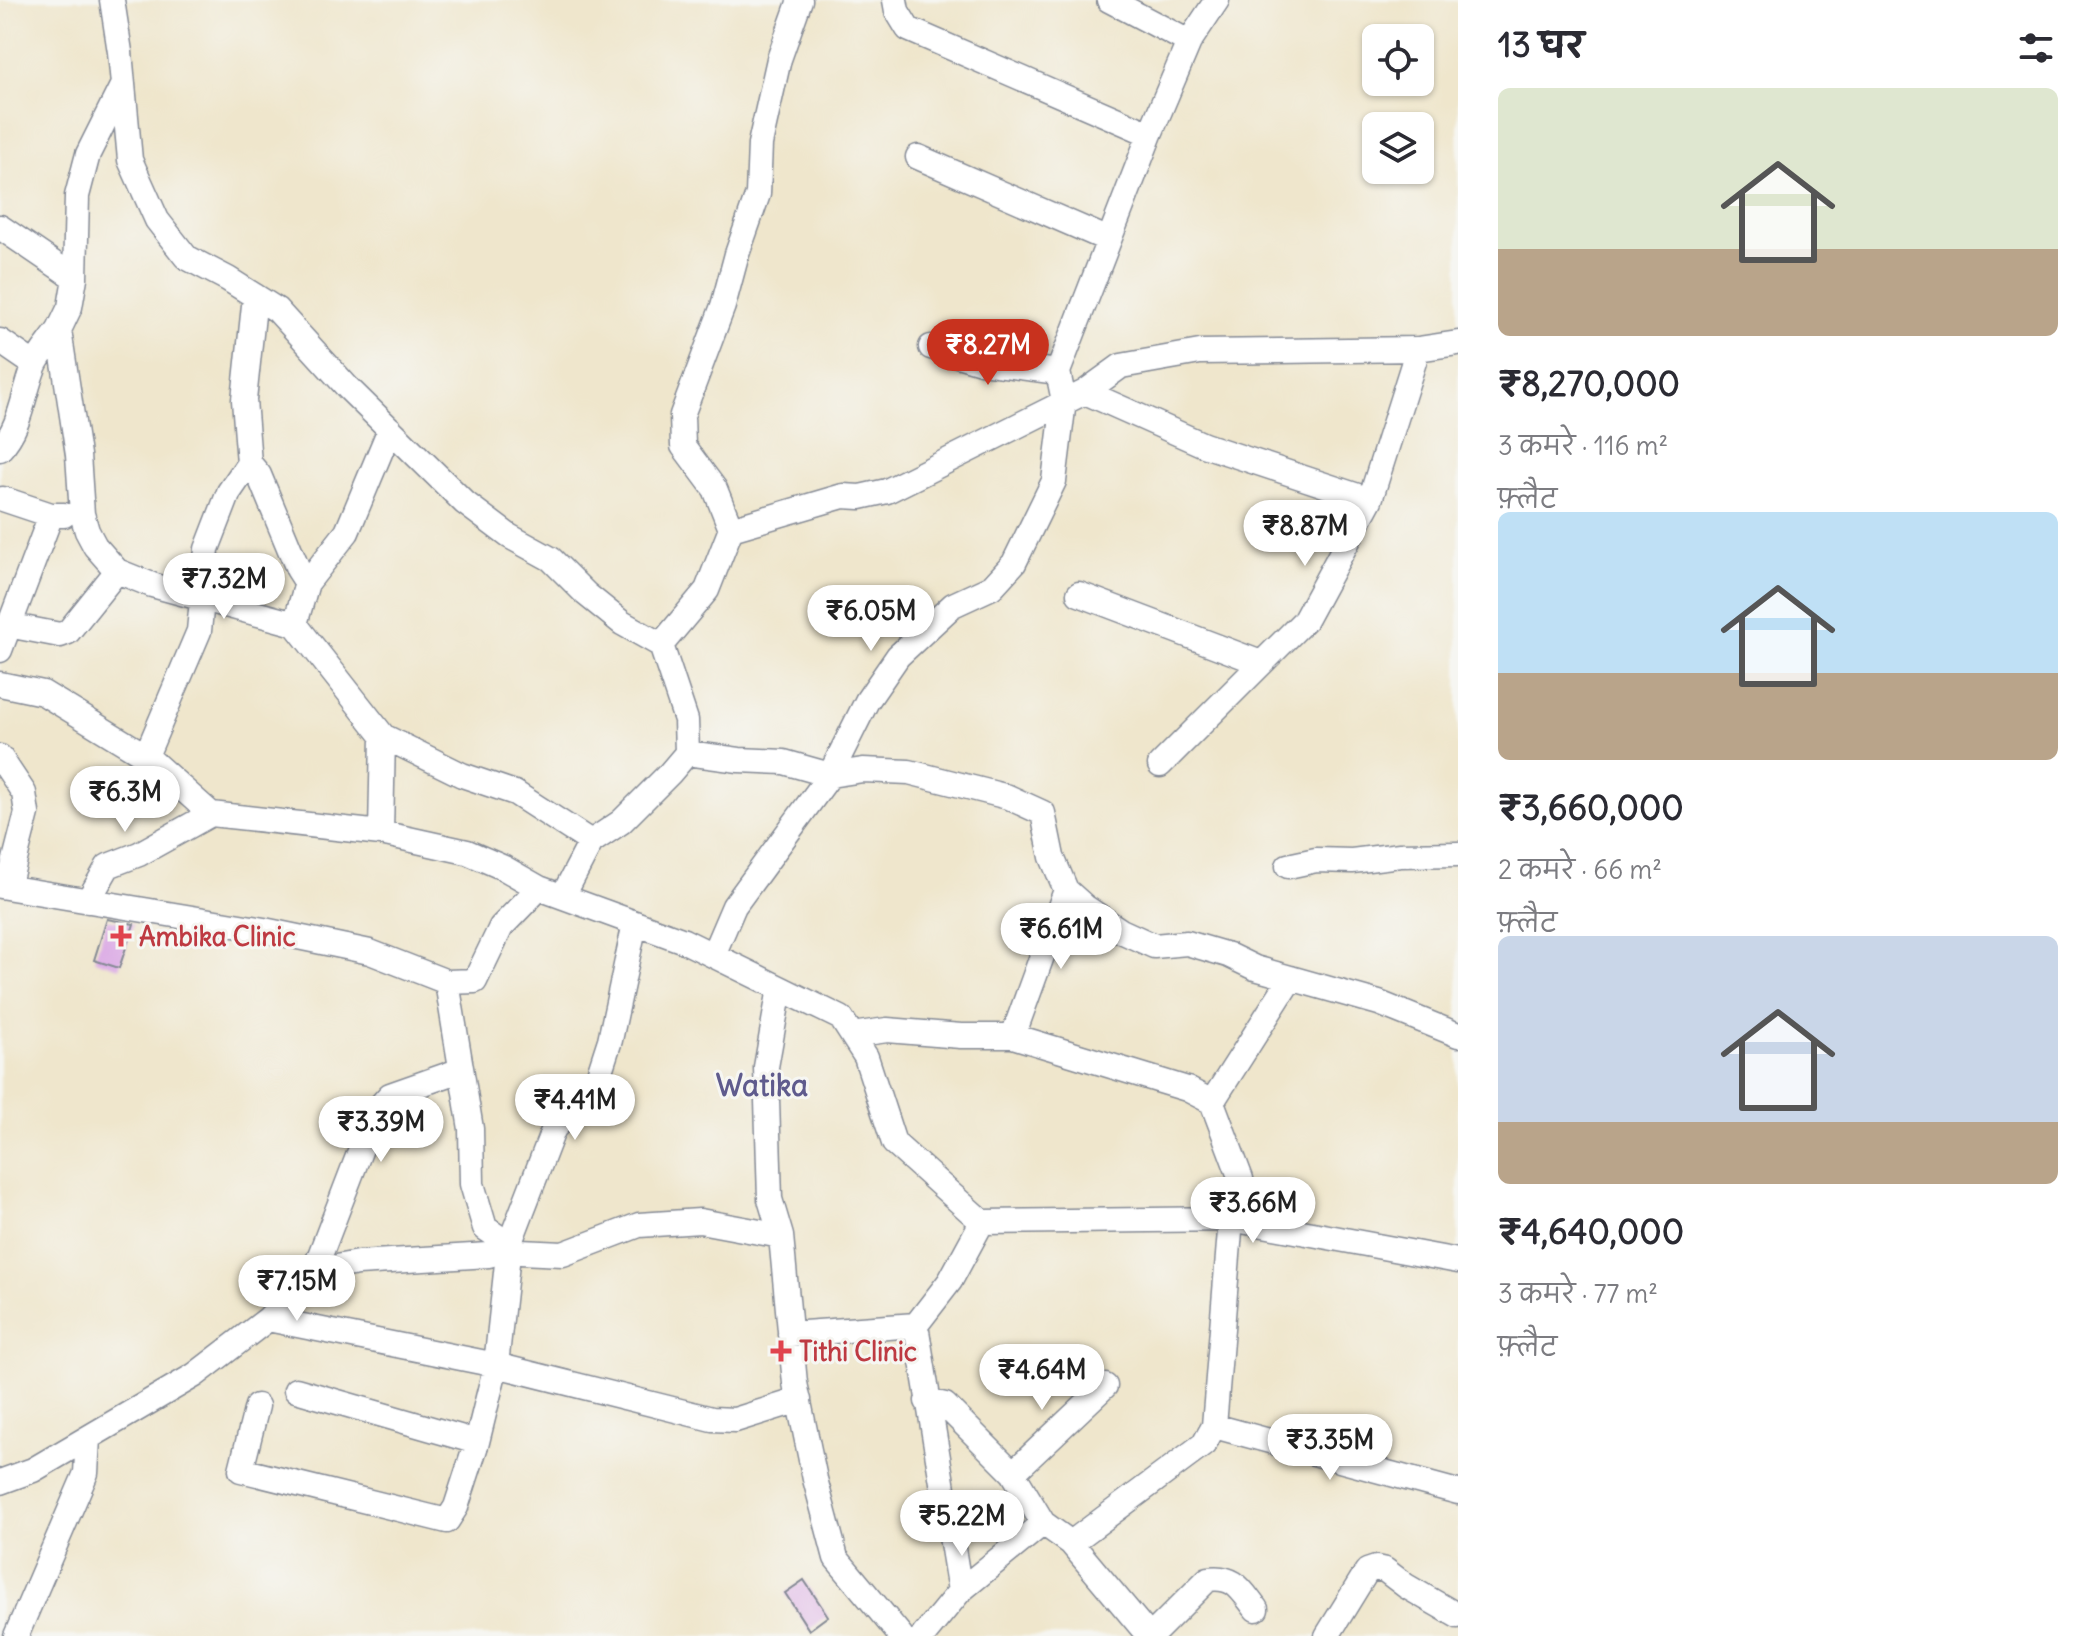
<!DOCTYPE html>
<html lang="hi">
<head>
<meta charset="utf-8">
<style>
  :root { --surface:#fff; --page:#f7f7f7; --text:#2b2b33; --muted:#7c7c81; --accent:#c8321e }
  body { margin:0; font-family:Delius,"Playpen Sans Deva",sans-serif; background:var(--page); color:var(--text); height:100vh; display:flex; flex-direction:column; font-size:30px; white-space:nowrap }
  * { box-sizing:border-box; margin:0 }
  p { font-size:26px; color:var(--muted) }
  .icon { flex:none; width:44px; height:44px; fill:none; stroke:currentColor; stroke-width:2; stroke-linecap:round; stroke-linejoin:round }
  .map { position:relative; flex:1; overflow:hidden }
  .details { display:flex; flex-direction:column; background:var(--surface); width:640px }
  .details>* { flex:none }
  .buttons { position:absolute; left:1362px; top:24px; display:grid; gap:16px }
  .buttons a { display:grid; place-items:center; width:72px; height:72px; border-radius:12px; background:var(--surface); box-shadow:0 2px 6px #0004; font-size:40px }
  .price { position:absolute; translate:-50% -68px; padding:0 18px; border-radius:28px; background:#fff; color:#222; font-size:26px; line-height:52px; filter:drop-shadow(0 2px 4px #0008) }
  .price::after { content:''; position:absolute; left:50%; top:48px; width:24px; height:18px; margin-left:-12px; background:inherit; clip-path:polygon(0 0,100% 0,50% 100%) }
  .price.selected { background:var(--accent); color:#fff }
  ul { padding:0; list-style:none }
  li { display:grid; align-content:center; gap:16px; height:424px; padding:0 40px }
  li span { display:grid; place-items:center; height:248px; border-radius:12px; color:#555 }
  li>.icon { margin-inline-start:auto }
  span .icon { width:144px; height:144px; fill:#fffc; stroke-width:1 }
  li b { font-size:34px }
  h2 { display:flex; justify-content:space-between; align-items:center; height:96px; padding:0 40px; font-size:34px }
  main { display:flex; flex:1; min-height:0 }
  .map>svg:first-child { display:block }
  .building { fill:#dcace5 }
  .lines { fill:none; stroke-linecap:round; stroke-linejoin:round }
  .minor-casing { stroke:#858a95; stroke-width:27 }
  .minor { stroke:#fff; stroke-width:24 }
  .health-dot { fill:#e0444e; stroke:#f6f6f2; stroke-width:3 }
  .labels { text-anchor:middle; dominant-baseline:central; stroke-width:6; stroke-linejoin:round; paint-order:stroke }
  .health-label { font-size:26px; font-weight:bold; fill:#be3a42; stroke:#f6f6f2; text-anchor:start }
  .quarter-label { font-size:30px; font-weight:bold; fill:#5f5b8d; stroke:#f6f6f2 }
</style>
</head>
<body>
<main>
<div class="map">
<svg width="1458" height="1636" viewBox="0 0 1458 1636">
  <rect width="100%" height="100%" fill="#f6f6f2"/>
  <filter id="ink" filterUnits="userSpaceOnUse"><feTurbulence type="fractalNoise" baseFrequency=".0125" numOctaves="2"/><feDisplacementMap in="SourceGraphic" scale="16" xChannelSelector="R" yChannelSelector="G"/><feConvolveMatrix kernelMatrix="1 2 1 2 8 2 1 2 1" color-interpolation-filters="sRGB"/></filter>
  <filter id="wash" filterUnits="userSpaceOnUse"><feTurbulence type="fractalNoise" baseFrequency=".006" numOctaves="4" result="noise"/><feDisplacementMap in="SourceGraphic" scale="32" xChannelSelector="R" yChannelSelector="G"/><feGaussianBlur stdDeviation="1.8" result="paint"/><feColorMatrix in="noise" values="0 0 0 0 0 0 0 0 0 0 0 0 0 0 0 0 0 1.4 0 .05"/><feComposite in="paint" operator="in"/></filter>
  <g filter="url(#wash)">
    <rect width="100%" height="100%" fill="#efe6cc"/>
    <g id="blocks">
      <path class="building" d="M 107,919 L 134,924 L 119,968 L 94,960 Z
        M 804,1580 L 828,1616 L 809,1630 L 785,1593 Z"/>
    </g>
  </g>
  <g filter="url(#ink)">
    <use href="#blocks" fill-opacity="0" stroke="#858a95" stroke-width="2"/>
    <g class="lines">
      <g class="minor-casing">
        <path id="minor" d="M 112,0 L 120,52 L 130,160 L 157,220 L 186,257 L 228,279 L 277,310 L 348,388 L 465,503 L 509,536 L 551,559 L 586,594 L 622,623 L 661,645 L 686,720 L 687,753 L 670,773 L 621,822 L 591,842 L 563,896
          M 895,0 L 897,11 L 908,29 L 1150,134
          M 1109,0 L 1189,42
          M 123,84 L 88,154 L 77,196 L 75,278 L 70,307 L 59,330 L 78,455 L 82,514 L 87,531 L 95,546 L 117,571 L 152,585 L 295,624
          M 918,157 L 1109,240
          M 0,227 L 75,278
          M 255,296 L 244,400 L 249,463 L 259,475 L 298,569 L 307,583
          M 0,341 L 35,365
          M 931,347 L 981,362 L 1058,372
          M 1085,392 L 1204,445 L 1370,500
          M 390,429 L 347,532 L 307,583 L 295,624 L 383,736 L 462,775 L 515,793 L 591,842
          M 0,449 C 21,427 23,395 34,367 C 39,354 51,342 59,330
          M 3,499 L 51,515 L 64,515
          M 731,529 L 843,496 L 860,497 L 887,491 L 1085,392 L 1121,366 L 1200,352 L 1418,349 L 1458,343
          M 1079,594 L 1261,663
          M 8,625 L 60,635 L 68,632 L 117,571
          M 661,645 L 707,590 L 731,529 L 715,489 L 683,446 L 682,415 L 723,306 L 737,254 L 758,194 L 760,144 L 779,59 L 800,0
          M 0,650 L 51,515
          M 0,684 L 43,693 L 146,756 L 211,814 L 381,833 L 467,852 L 504,868 L 539,888
          M 687,753 L 739,760 L 784,762 L 830,775 L 863,770 L 909,772 L 1008,797 L 1043,813 L 1052,857 L 1066,890 L 1085,907 L 1121,931 L 1154,946 L 1187,943 L 1228,955 L 1255,968 L 1379,1003 L 1458,1035
          M 146,756 L 199,631 L 207,549 L 229,492 L 249,463
          M 0,757 L 24,793 L 27,813 L 8,887
          M 1160,765 L 1305,620 L 1370,500 L 1418,349
          M 381,833 L 383,736
          M 1288,866 L 1316,860 L 1352,861 L 1400,855 L 1458,854
          M 0,886 L 264,930 L 370,952 L 447,982 L 471,1129 L 472,1184 L 485,1228 L 520,1252 L 563,1254 L 639,1225 L 700,1221 L 781,1236 L 795,1383 L 815,1479 L 836,1558 L 901,1636
          M 88,901 L 108,866 L 139,854 L 211,814
          M 713,955 L 734,906 L 830,775 L 867,701 L 898,656 L 953,605 L 992,587 L 1014,563 L 1054,481 L 1064,401 L 1058,372 L 1150,134 L 1189,42 L 1217,0
          M 447,982 L 475,981 L 501,927 L 539,888 L 684,941 L 841,1018 L 866,1057 L 894,1143 L 982,1222
          M 780,988 L 766,1067 L 770,1199 L 781,1236
          M 852,1035 L 887,1030 L 961,1036 L 1013,1036 L 1187,1089 L 1212,1102 L 1241,1179 L 1231,1219 L 1214,1426 L 1204,1444 L 1071,1543
          M 1013,1036 L 1066,890
          M 1212,1102 L 1291,978
          M 314,1271 L 375,1112 L 390,1095 L 461,1070
          M 268,1319 L 496,1365 L 712,1419 L 735,1420 L 799,1400
          M 916,1325 L 960,1591
          M 790,1334 L 916,1325 L 950,1281 L 982,1222 L 1231,1219 L 1458,1261
          M 296,1390 L 477,1442
          M 927,1401 L 945,1405 L 1013,1473 L 1043,1523 L 1071,1543 L 1149,1636
          M 257,1406 L 241,1470 L 447,1521 L 456,1507 L 477,1442 L 496,1365 L 509,1245 L 554,1128 L 581,1102 L 599,1074 L 610,1040 L 635,923
          M 1214,1426 L 1458,1492
          M 1013,1473 L 1105,1386
          M 0,1482 L 33,1470 L 195,1375 L 268,1319 L 314,1271 L 358,1263 L 489,1255 L 509,1245
          M 16,1636 L 86,1473 L 88,1438
          M 923,1636 L 960,1591 L 1043,1523
          M 1151,1636 L 1208,1579 C 1235,1575 1241,1590 1256,1609
          M 1327,1636 L 1367,1571 L 1376,1568 L 1385,1570 L 1406,1586 L 1458,1616"/>
      </g>
      <use href="#minor" class="minor"/>
    </g>
  </g>
  <g class="health-dot">
    <path d="M117 924h8v8h8v8h-8v8h-8v-8h-8v-8h8z"/>
    <path d="M777 1339h8v8h8v8h-8v8h-8v-8h-8v-8h8z"/>
  </g>
  <g class="labels">
    <g class="health-label">
      <text x="139" y="936">Ambika Clinic</text>
      <text x="799" y="1351">Tithi Clinic</text>
    </g>
    <g class="quarter-label">
      <text x="762" y="1085">Watika</text>
    </g>
  </g>
</svg>
<div class="buttons">
<a><svg class="icon" aria-label="locate" viewBox="0 0 24 24"><circle cx="12" cy="12" r="6"/><path d="M12 2v4M12 18v4M2 12h4M18 12h4"/></svg></a>
<a><svg class="icon" aria-label="layers" viewBox="0 0 24 24"><path d="M12 4l9 5-9 5-9-5zM3 14l9 5 9-5"/></svg></a>
</div>
<b class="price selected" style="left:988px;top:387px">₹8.27M</b>
<b class="price" style="left:1305px;top:568px">₹8.87M</b>
<b class="price" style="left:224px;top:621px">₹7.32M</b>
<b class="price" style="left:871px;top:653px">₹6.05M</b>
<b class="price" style="left:125px;top:834px">₹6.3M</b>
<b class="price" style="left:1061px;top:971px">₹6.61M</b>
<b class="price" style="left:575px;top:1142px">₹4.41M</b>
<b class="price" style="left:381px;top:1164px">₹3.39M</b>
<b class="price" style="left:1253px;top:1245px">₹3.66M</b>
<b class="price" style="left:297px;top:1323px">₹7.15M</b>
<b class="price" style="left:1042px;top:1412px">₹4.64M</b>
<b class="price" style="left:1330px;top:1482px">₹3.35M</b>
<b class="price" style="left:962px;top:1558px">₹5.22M</b>
</div>
<section class="details">
<h2>13 घर<svg class="icon" aria-label="filters" viewBox="0 0 24 24"><path d="M4 7h16M4 17h16"/><circle cx="9" cy="7" r="2"/><circle cx="15" cy="17" r="2"/></svg></h2>
<ul>
<li><span style="background:linear-gradient(#dfe7d0 65%,#b9a48a 0)"><svg class="icon" aria-label="home" viewBox="0 0 24 24"><path d="M3 11l9-7 9 7M6 9v11h12V9"/></svg></span><div><b>₹8,270,000</b><p>3 कमरे · 116 m²</p><p>फ़्लैट</p></div></li>
<li><span style="background:linear-gradient(#bfe0f5 65%,#b9a48a 0)"><svg class="icon" aria-label="home" viewBox="0 0 24 24"><path d="M3 11l9-7 9 7M6 9v11h12V9"/></svg></span><div><b>₹3,660,000</b><p>2 कमरे · 66 m²</p><p>फ़्लैट</p></div></li>
<li><span style="background:linear-gradient(#c9d6e8 75%,#b9a48a 0)"><svg class="icon" aria-label="home" viewBox="0 0 24 24"><path d="M3 11l9-7 9 7M6 9v11h12V9"/></svg></span><div><b>₹4,640,000</b><p>3 कमरे · 77 m²</p><p>फ़्लैट</p></div></li>
</ul>
</section>
</main>
</body>
</html>
